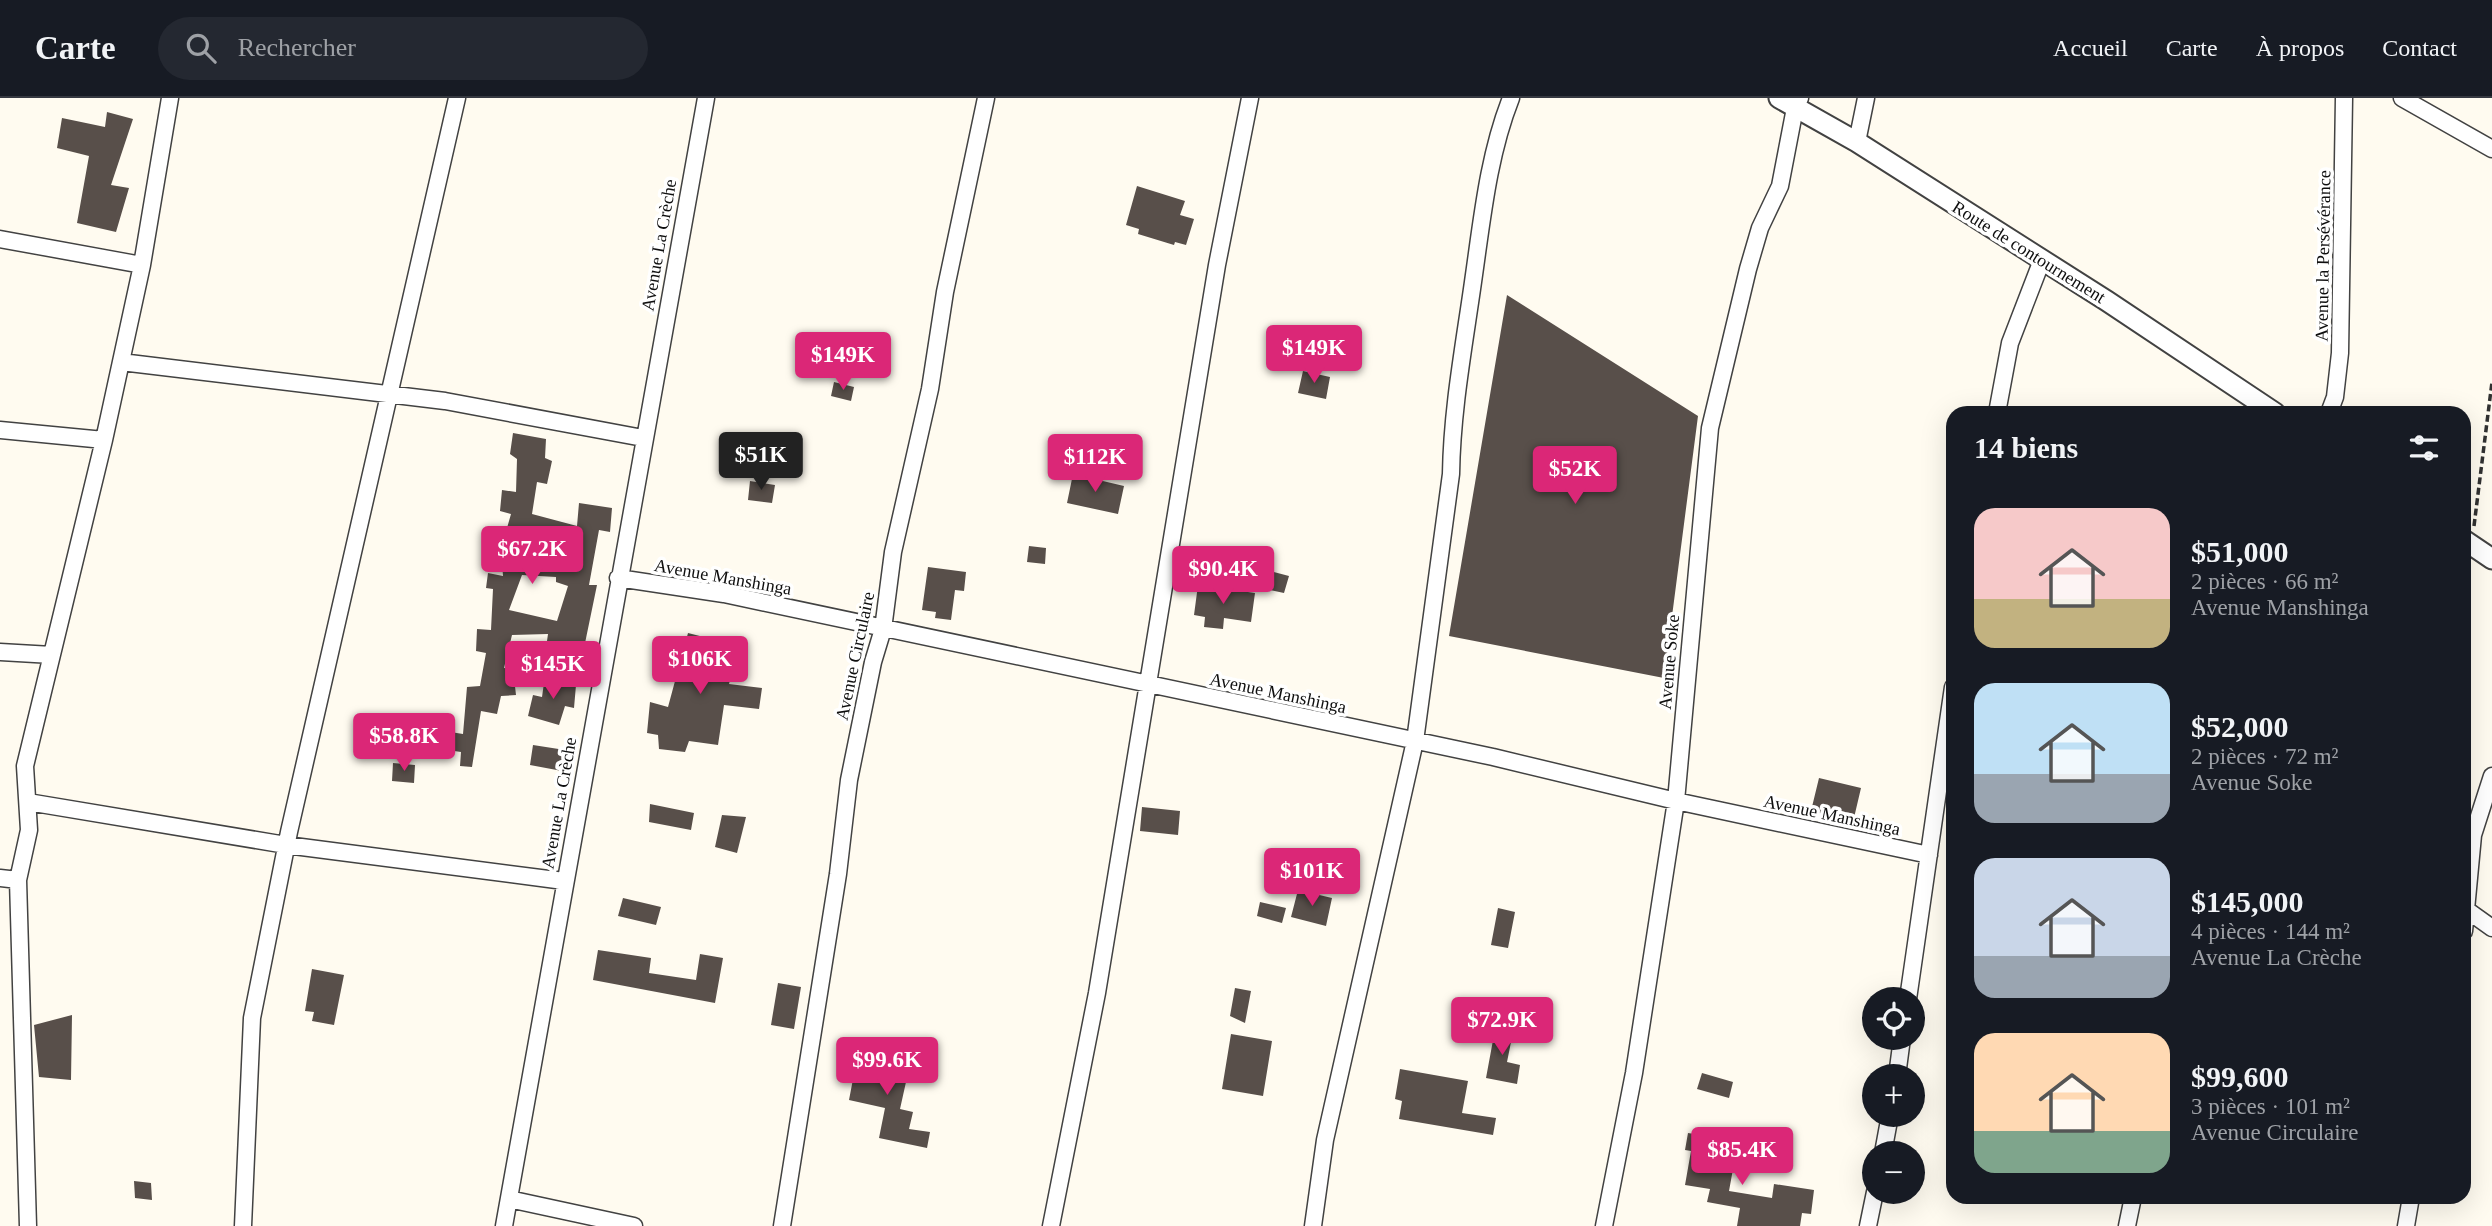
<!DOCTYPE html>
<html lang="fr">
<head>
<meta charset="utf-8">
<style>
  :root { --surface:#171b24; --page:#242831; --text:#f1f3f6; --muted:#9ea1a6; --line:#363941; --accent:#db2777 }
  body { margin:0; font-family:"Times New Roman",serif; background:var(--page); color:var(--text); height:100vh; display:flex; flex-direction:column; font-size:26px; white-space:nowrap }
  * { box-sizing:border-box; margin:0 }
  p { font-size:23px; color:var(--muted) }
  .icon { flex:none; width:38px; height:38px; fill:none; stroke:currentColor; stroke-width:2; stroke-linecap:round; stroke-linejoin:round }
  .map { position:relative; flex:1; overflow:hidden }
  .panel { position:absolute; left:1946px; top:308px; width:525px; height:798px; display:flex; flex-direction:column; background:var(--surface); border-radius:21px; box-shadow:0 7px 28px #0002 }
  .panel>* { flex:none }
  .controls { position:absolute; left:1862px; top:889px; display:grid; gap:14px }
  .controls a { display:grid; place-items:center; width:63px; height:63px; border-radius:50%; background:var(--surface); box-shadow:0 7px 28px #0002; font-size:35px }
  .price { position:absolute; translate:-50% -60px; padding:0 16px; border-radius:7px; background:var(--accent); color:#fff; font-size:23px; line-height:46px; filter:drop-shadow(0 2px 4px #0008) }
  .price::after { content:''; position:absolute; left:50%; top:42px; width:21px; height:16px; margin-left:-10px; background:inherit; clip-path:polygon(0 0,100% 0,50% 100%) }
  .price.selected { background:#222; color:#fff }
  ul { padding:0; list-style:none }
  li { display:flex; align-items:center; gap:21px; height:175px; padding:0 28px }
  li span { display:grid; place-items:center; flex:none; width:196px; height:140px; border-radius:21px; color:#555 }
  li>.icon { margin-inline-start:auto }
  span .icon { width:84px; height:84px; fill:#fffc; stroke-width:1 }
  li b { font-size:30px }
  h2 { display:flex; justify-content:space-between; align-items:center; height:84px; padding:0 28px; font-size:30px }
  header { display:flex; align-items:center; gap:42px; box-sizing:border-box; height:98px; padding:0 35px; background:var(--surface); border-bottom:2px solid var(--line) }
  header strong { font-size:33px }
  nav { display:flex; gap:38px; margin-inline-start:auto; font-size:24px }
  .search { width:490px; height:63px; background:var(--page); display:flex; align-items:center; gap:18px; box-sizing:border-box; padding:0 24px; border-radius:38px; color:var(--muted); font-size:26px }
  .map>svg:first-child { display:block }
  .building { fill:#584f4a; fill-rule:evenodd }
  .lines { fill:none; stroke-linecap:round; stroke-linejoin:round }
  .minor-casing { stroke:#424242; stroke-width:19 }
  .tertiary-casing { stroke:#424242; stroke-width:23 }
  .path { stroke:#313131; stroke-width:3.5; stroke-dasharray:7 3.5; stroke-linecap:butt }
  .minor { stroke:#fff; stroke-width:16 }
  .tertiary { stroke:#fff; stroke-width:19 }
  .labels { text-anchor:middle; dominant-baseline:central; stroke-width:7; stroke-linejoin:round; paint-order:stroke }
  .street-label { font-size:18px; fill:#0f0f0f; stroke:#fff }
</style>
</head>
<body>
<header>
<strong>Carte</strong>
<div class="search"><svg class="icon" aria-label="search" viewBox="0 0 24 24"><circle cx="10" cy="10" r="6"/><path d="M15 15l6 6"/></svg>Rechercher</div>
<nav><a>Accueil</a><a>Carte</a><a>À propos</a><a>Contact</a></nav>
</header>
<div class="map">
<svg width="2492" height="1128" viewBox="0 0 2492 1128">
  <rect width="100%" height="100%" fill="#fffbf0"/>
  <path class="building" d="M 107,14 L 133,21 L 111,87 L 129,90 L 116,134 L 77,125 L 89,58 L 57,50 L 62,20 L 105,29 Z
    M 1137,88 L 1185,103 L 1180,117 L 1194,121 L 1186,147 L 1175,144 L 1174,147 L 1138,136 L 1139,131 L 1126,127 Z
    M 1507,197 L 1698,318 L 1664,580 L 1449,538 Z
    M 1303,273 L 1330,279 L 1326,301 L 1298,295 Z
    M 834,284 L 854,289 L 851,303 L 831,298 Z
    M 513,335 L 546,341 L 545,360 L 552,363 L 547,386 L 537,384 L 532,416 L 577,428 L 579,405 L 612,410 L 610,434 L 599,432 L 589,487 L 597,487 L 584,550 L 547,543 L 548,536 L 512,537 L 504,570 L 513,571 L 516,597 L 501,598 L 497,616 L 481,613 L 472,669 L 460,668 L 461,654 L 441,651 L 444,633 L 463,636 L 467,589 L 480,588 L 486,555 L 476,553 L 477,531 L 491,532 L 493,491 L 486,490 L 488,475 L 503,478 L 501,451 L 511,416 L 500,413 L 502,392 L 516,394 L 517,361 L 510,356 ZM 522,477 L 556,479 L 556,484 L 568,488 L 557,523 L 509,512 Z
    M 1073,376 L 1124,388 L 1118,416 L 1067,405 Z
    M 750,383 L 775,387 L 772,405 L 748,402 Z
    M 1029,448 L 1046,450 L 1045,466 L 1027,464 Z
    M 928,469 L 966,474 L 964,493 L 955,492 L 951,522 L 935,520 L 936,514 L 922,512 Z
    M 1270,473 L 1289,478 L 1284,495 L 1266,491 Z
    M 1198,487 L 1255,495 L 1251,524 L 1224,520 L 1223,531 L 1204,529 L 1205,519 L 1194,517 Z
    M 688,535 L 739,548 L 729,586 L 762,590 L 759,611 L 724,607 L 718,647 L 689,643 L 685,654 L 659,651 L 658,637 L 647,635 L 650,604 L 668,609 Z
    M 545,578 L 576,587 L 574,610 L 565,608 L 559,627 L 528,618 L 533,597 L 542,599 Z
    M 533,647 L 565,652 L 562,673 L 530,667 Z
    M 393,665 L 415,667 L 414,685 L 392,683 Z
    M 1819,680 L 1861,690 L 1853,724 L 1811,713 Z
    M 650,706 L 694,715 L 691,732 L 649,724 Z
    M 1142,709 L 1180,713 L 1178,737 L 1140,733 Z
    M 722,717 L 746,719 L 737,755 L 715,749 Z
    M 1298,792 L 1332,800 L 1326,828 L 1291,819 Z
    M 623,800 L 661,809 L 656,827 L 618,818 Z
    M 1260,804 L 1286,810 L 1282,825 L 1257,818 Z
    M 1498,810 L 1515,814 L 1508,850 L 1491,847 Z
    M 598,852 L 651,860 L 649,875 L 696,882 L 700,856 L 723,860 L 715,905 L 593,882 Z
    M 312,871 L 344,877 L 334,927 L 312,923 L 314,914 L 305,913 Z
    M 778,885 L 801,889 L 794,931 L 771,927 Z
    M 1235,890 L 1251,893 L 1245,925 L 1230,918 Z
    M 72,917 L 71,982 L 39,979 L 34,927 Z
    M 1496,926 L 1514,929 L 1507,964 L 1520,967 L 1517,986 L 1486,980 Z
    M 1231,936 L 1272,943 L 1263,998 L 1222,991 Z
    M 858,955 L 910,966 L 900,1011 L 913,1014 L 909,1031 L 930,1034 L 927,1050 L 879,1040 L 885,1010 L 849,1002 Z
    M 1400,971 L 1468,983 L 1462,1015 L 1496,1020 L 1493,1037 L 1399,1021 L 1402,1003 L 1395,1001 Z
    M 1702,975 L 1733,984 L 1729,1000 L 1697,991 Z
    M 1688,1035 L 1731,1042 L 1726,1070 L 1733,1071 L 1729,1093 L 1772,1100 L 1774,1086 L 1814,1092 L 1811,1116 L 1802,1115 L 1800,1128 L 1737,1128 L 1740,1110 L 1707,1104 L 1710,1091 L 1685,1087 L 1691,1053 L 1685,1052 Z
    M 134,1083 L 151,1085 L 152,1102 L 135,1100 Z"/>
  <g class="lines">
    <g class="minor-casing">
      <path id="minor" d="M 2402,0 L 2492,51
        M 1857,44 L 1866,0
        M 0,141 L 142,167
        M 121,264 L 445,303 L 643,340
        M 1997,315 L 2010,245 L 2042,162
        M 2329,315 L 2335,299 L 2340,255 L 2344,0
        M 0,332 L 104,342 L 142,167 L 170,0
        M 618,480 L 724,496 L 1493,659 L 1676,703 L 1929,757
        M 0,554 L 52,557
        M 28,704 L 286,747 L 564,783
        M 0,780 L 18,782 L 29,732 L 25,668 L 104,342
        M 18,782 L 28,1128
        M 2464,810 L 2492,830
        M 2464,833 L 2473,737 L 2492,678
        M 1908,901 L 1953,589
        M 1897,978 L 1902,940
        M 1883,1055 L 1890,1017
        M 509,1101 L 634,1128
        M 243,1128 L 252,920 L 289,734 L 457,0
        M 504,1128 L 706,0
        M 782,1128 L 838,776 L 849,682 L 873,564 L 883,531 L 893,454 L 930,291 L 945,194 L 986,0
        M 1051,1128 L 1097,895 L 1217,167 L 1250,0
        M 1313,1128 L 1325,1042 L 1415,643 L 1451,376 C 1452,311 1464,248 1473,184 C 1482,122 1488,58 1511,0
        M 1604,1128 L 1634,975 L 1676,703 L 1710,330 L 1748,171 L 1760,130 L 1780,88 L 1795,10 L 1800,0
        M 1868,1128 L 1875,1094
        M 2127,1128 L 2133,1099
        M 2406,1128 L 2411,1099"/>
    </g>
    <g class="tertiary-casing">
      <path id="tertiary" d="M 1779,0 L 1857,44 L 2107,203 L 2275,315
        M 2464,442 L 2492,461"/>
    </g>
    <path class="path" d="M 2474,428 L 2492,284"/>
    <use href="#minor" class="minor"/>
    <use href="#tertiary" class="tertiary"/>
  </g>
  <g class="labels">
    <g class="street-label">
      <text transform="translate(659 147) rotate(-80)">Avenue La Crèche</text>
      <text transform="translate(2029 154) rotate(32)">Route de contournement</text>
      <text transform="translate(2323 158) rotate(-89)">Avenue la Persévérance</text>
      <text transform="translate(723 479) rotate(10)">Avenue Manshinga</text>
      <text transform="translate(855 558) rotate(-78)">Avenue Circulaire</text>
      <text transform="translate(1669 564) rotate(-85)">Avenue Soke</text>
      <text transform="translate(1278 595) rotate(12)">Avenue Manshinga</text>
      <text transform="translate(559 705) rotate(-80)">Avenue La Crèche</text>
      <text transform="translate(1832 717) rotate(12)">Avenue Manshinga</text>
    </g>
  </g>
</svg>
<div class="controls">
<a><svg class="icon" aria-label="locate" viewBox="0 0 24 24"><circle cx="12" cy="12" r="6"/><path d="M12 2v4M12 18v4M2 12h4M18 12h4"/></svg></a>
<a>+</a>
<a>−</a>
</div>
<b class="price" style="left:1314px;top:287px">$149K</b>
<b class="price" style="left:843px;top:294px">$149K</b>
<b class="price selected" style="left:761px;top:394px">$51K</b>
<b class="price" style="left:1095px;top:396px">$112K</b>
<b class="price" style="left:1575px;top:408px">$52K</b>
<b class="price" style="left:532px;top:488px">$67.2K</b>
<b class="price" style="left:1223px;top:508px">$90.4K</b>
<b class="price" style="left:700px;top:598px">$106K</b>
<b class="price" style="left:553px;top:603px">$145K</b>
<b class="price" style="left:404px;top:675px">$58.8K</b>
<b class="price" style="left:1312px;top:810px">$101K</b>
<b class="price" style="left:1502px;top:959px">$72.9K</b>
<b class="price" style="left:887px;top:999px">$99.6K</b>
<b class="price" style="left:1742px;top:1089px">$85.4K</b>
<section class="panel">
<h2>14 biens<svg class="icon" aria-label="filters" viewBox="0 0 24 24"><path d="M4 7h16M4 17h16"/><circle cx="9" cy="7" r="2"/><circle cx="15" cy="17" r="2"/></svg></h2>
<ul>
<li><span style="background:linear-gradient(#f6c9c9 65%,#c2b280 0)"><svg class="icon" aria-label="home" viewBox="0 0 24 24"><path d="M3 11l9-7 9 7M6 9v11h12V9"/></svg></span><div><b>$51,000</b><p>2 pièces · 66 m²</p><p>Avenue Manshinga</p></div></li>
<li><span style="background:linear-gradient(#bfe0f5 65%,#9aa5b1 0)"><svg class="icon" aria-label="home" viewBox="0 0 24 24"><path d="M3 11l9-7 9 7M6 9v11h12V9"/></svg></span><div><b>$52,000</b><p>2 pièces · 72 m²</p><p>Avenue Soke</p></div></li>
<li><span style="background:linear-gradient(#c9d6e8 70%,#9aa5b1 0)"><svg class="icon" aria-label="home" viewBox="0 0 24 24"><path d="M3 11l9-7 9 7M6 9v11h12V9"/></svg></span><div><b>$145,000</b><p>4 pièces · 144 m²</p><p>Avenue La Crèche</p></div></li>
<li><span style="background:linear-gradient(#ffd9b3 70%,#7fa58c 0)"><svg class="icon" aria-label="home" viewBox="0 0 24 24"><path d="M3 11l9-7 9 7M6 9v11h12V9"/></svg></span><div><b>$99,600</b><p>3 pièces · 101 m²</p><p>Avenue Circulaire</p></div></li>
</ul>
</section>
</div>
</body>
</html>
